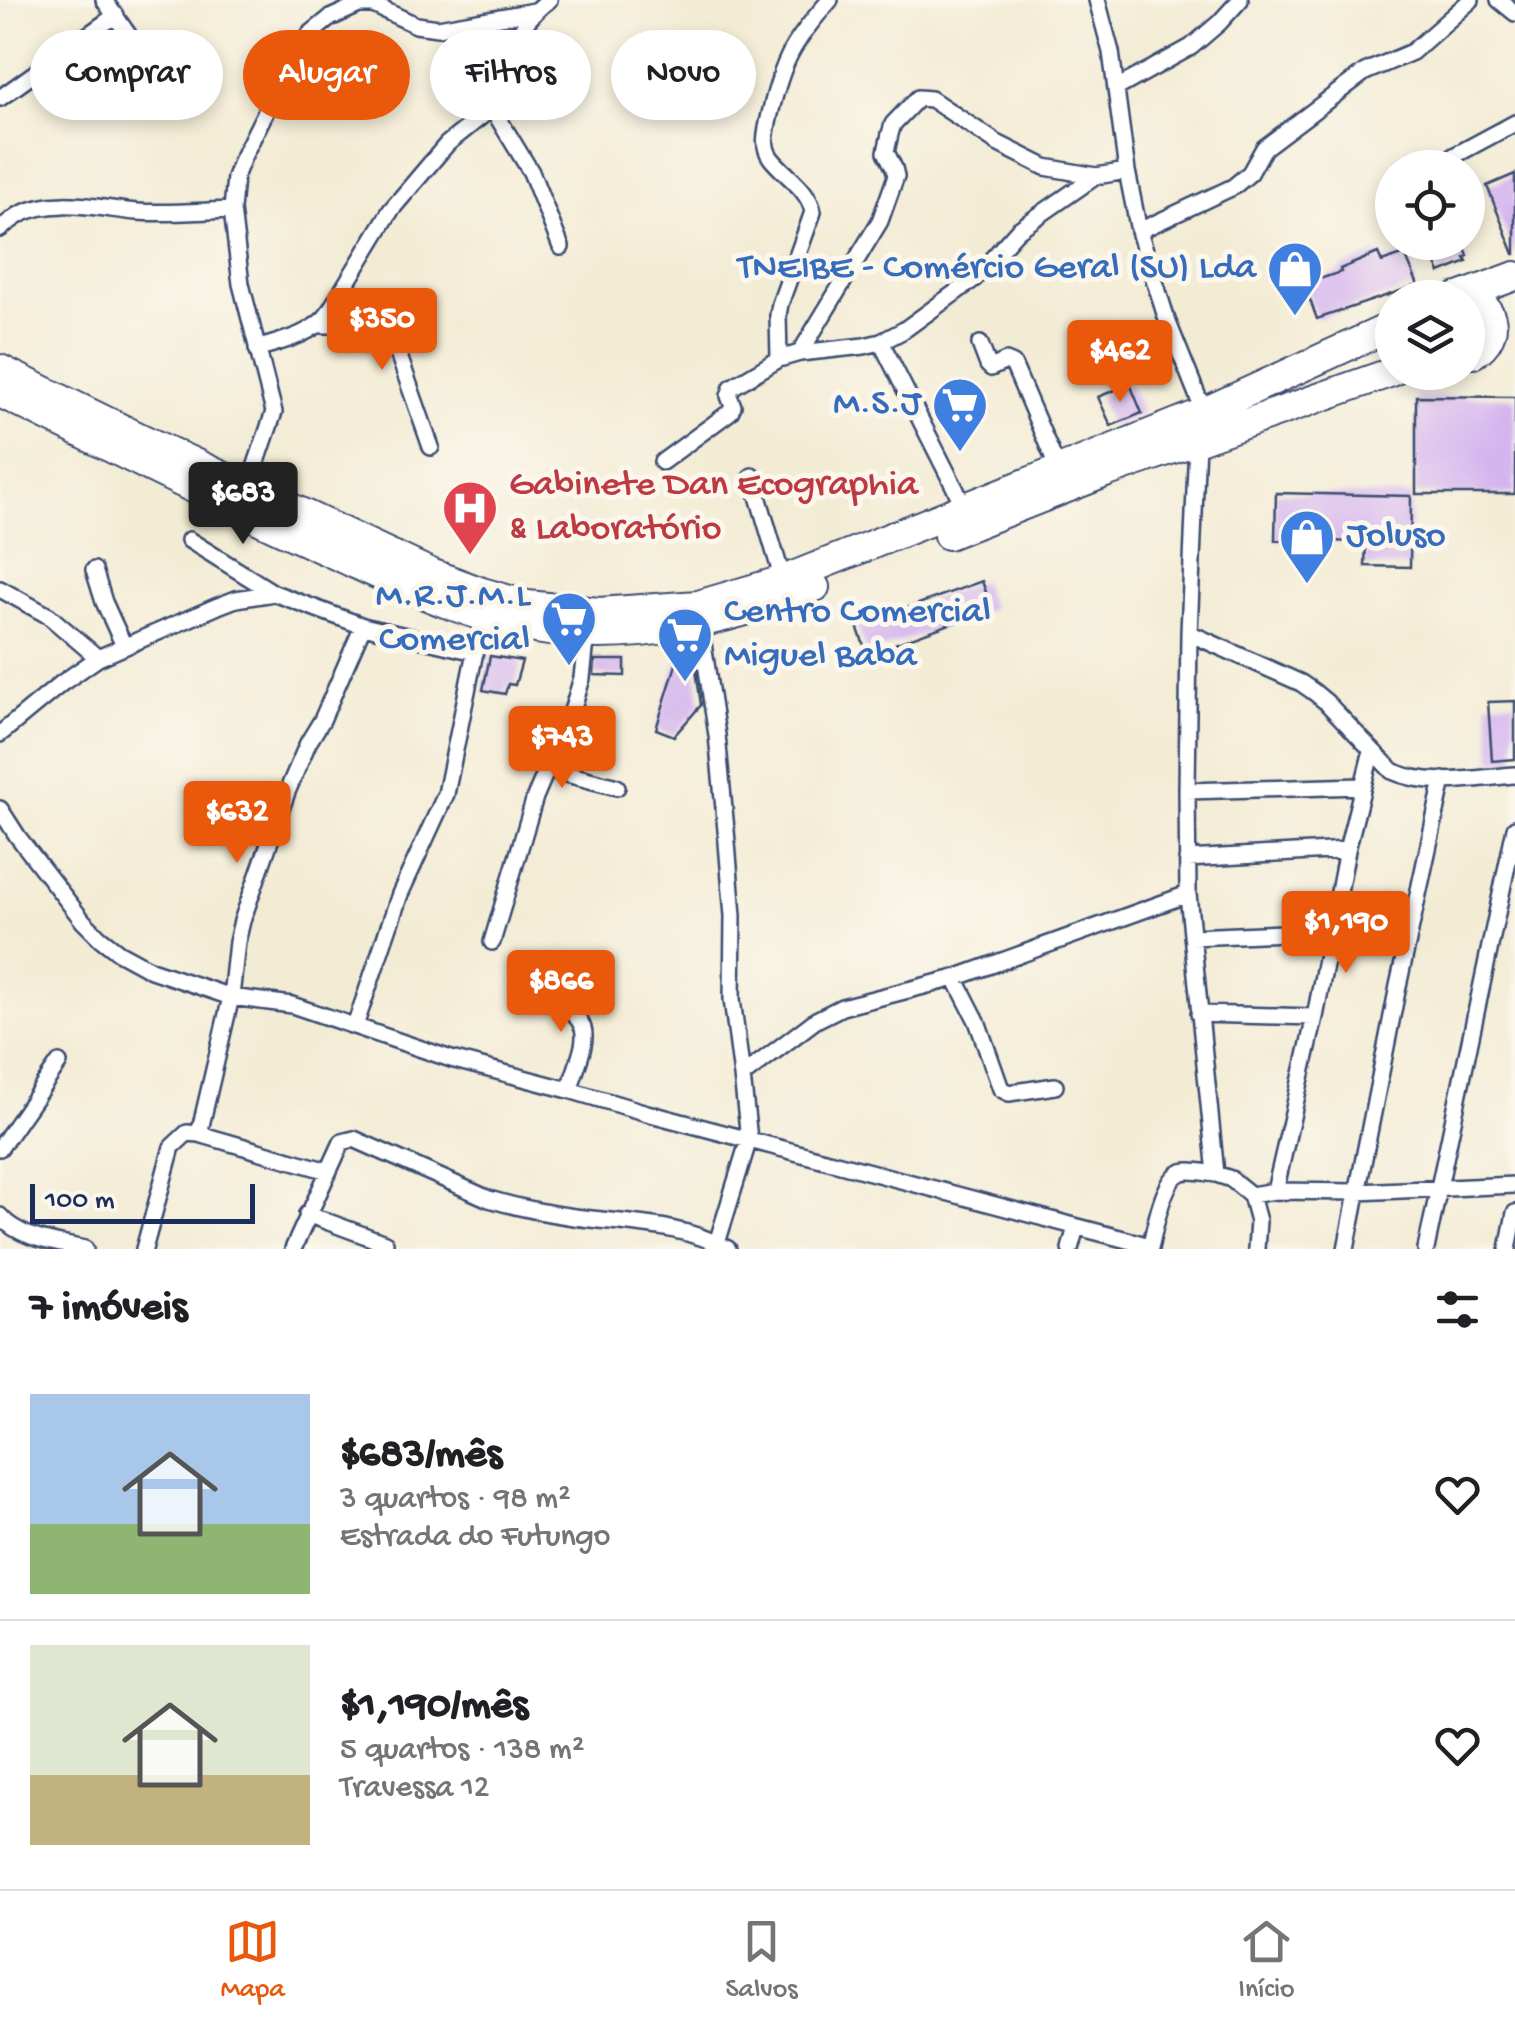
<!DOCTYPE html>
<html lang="pt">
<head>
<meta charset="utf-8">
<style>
  :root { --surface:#fff; --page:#f2f2f2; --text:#202124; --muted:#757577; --line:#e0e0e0; --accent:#ea580c }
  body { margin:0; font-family:"Gochi Hand",sans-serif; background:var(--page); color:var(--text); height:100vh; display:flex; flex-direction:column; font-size:38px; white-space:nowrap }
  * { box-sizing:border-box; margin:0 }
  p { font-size:32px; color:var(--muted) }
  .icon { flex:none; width:55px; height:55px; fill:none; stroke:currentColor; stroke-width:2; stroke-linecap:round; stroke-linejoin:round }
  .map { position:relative; height:1249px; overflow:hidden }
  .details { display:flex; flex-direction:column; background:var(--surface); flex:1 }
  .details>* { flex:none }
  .hud { position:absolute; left:30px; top:30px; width:1000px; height:90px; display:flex; gap:20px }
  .controls { position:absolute; left:1375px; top:150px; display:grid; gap:20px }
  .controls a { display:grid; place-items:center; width:110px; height:110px; border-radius:50%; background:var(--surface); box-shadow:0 5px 15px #0003; font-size:50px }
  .scale { position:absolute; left:30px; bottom:25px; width:225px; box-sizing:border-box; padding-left:10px; border:5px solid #1b2f5e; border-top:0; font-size:28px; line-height:35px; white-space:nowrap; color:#1b2f5e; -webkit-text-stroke:8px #fbf7ec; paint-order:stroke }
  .price { position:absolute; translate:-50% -85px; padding:0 22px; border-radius:10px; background:var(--accent); color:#fff; font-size:32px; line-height:65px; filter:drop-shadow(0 2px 5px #0008) }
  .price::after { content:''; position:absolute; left:50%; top:60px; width:30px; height:22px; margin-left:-15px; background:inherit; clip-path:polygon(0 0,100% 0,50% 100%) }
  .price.current { background:#222; color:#fff }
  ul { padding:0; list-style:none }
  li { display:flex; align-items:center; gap:30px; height:250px; padding:0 30px }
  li+li { border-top:2px solid var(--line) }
  li span { display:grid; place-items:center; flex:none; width:280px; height:200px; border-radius:0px; color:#555 }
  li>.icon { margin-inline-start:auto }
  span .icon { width:120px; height:120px; fill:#fffc; stroke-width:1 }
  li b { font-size:42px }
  h2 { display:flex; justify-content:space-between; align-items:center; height:120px; padding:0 30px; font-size:42px }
  .chip { padding:0 35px; border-radius:45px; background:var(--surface); box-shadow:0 5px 15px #0003; font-size:35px; line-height:90px }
  .chip.current { background:var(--accent); color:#fff }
  .dock { display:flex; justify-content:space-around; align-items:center; height:140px; border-top:2px solid var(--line); background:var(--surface); font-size:28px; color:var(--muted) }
  .dock a { display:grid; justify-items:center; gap:5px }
  .dock .current { color:var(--accent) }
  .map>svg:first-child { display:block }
  .building { fill:#d5b5ee }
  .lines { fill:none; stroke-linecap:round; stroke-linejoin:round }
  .street-casing { stroke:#3b4b70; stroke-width:20 }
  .highway-casing { stroke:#3b4b70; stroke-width:32 }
  .street { stroke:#fff; stroke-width:15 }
  .highway { stroke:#fff; stroke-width:28 }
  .labels { text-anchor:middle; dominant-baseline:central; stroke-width:10; stroke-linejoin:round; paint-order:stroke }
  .shop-label { font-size:38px; fill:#366cbe; stroke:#fbf7ec; text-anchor:end }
  .health-label { font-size:38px; fill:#be3a42; stroke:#fbf7ec; text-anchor:start }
</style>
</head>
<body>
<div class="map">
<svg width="1515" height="1249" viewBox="0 0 1515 1249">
  <rect width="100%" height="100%" fill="#fbf7ec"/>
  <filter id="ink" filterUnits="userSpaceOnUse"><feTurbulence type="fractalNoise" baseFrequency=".01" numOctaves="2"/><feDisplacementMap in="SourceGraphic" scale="20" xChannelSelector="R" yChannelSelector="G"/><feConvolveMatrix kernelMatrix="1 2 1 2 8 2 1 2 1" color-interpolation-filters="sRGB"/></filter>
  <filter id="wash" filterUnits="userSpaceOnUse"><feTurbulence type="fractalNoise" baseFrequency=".0048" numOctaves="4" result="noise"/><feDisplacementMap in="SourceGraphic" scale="40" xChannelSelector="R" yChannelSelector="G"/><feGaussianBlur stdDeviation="2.25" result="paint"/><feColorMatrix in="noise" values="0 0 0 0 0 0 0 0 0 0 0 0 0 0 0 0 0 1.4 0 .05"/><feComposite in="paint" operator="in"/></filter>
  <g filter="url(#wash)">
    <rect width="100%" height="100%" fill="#f3ecd5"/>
    <g id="blocks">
      <path class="building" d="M 1515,174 L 1515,254 L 1514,254 L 1487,186 Z
        M 1427,242 L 1462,242 L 1468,256 L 1465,258 L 1467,262 L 1440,273 Z
        M 1378,253 L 1382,262 L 1405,254 L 1418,285 L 1317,319 L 1304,284 L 1341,272 L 1340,269 Z
        M 1130,384 L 1142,413 L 1111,426 L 1098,397 Z
        M 1416,396 L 1515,397 L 1515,494 L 1416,494 Z
        M 1276,493 L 1411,496 L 1410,567 L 1365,566 L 1366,542 L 1275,540 Z
        M 982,581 L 992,609 L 867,654 L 857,626 Z
        M 490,656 L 522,661 L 515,685 L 508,684 L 505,694 L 483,690 Z
        M 678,658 L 695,663 L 701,705 L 674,736 L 656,729 Z
        M 595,660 L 625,660 L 625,676 L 594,675 Z
        M 1515,701 L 1515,759 L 1492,761 L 1488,702 Z"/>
    </g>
  </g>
  <g filter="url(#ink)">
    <use href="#blocks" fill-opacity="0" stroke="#3b4b70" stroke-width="2.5"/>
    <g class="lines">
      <g class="street-casing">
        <path id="street" d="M 104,0 L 155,73
          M 549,0 C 518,22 497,71 492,108 L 531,172 L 561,247
          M 1097,0 L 1111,52 L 1127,171 L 1139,231 L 1167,320 L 1204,412
          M 1499,0 L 1515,13
          M 1117,88 L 1191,47 L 1219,23 L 1240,0
          M 0,98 L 116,15
          M 1423,168 L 1448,159 L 1515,123
          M 0,229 C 6,224 13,219 19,215 C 54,196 100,209 137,212 C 168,214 200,211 232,210
          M 1139,231 L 1233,187 L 1250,173 L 1264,148 L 1365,72 L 1412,52 L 1471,0
          M 319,325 L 342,325 L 373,318 L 387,322 L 431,447
          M 881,342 L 965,508
          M 980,344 L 988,365 L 991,368 L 1006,361 L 1013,364 L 1058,469
          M 257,349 C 281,341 308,336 326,317 L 391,210 L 447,144 L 492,108
          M 800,353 L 880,221 L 896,176 L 894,168 L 886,152 L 890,134 L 893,124 L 918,98 L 931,99 L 997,143 L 1045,167 L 1096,176
          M 779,359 L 778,315 L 780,304 L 813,212 C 809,189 785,176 771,158 C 761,145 767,129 770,114 C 783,59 793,42 830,0
          M 1197,442 L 1189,633 L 1187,791 L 1188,894 L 1216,1174 L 1231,1179 L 1251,1195 L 1275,1191 L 1357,1192 L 1515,1185
          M 662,462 L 730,412 L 733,406 L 729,396 L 732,387 L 779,359 L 800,353 L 864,346 L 881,342 L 904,330 L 974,279 L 1018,230 L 1096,176 L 1127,171
          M 752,476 L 783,580
          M 248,488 L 274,412 L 241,284 L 232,210 L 235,177 L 243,157 L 278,87 L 309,35 L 330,18 L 359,5 L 373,5 L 416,25 L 438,28 L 534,11
          M 189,540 L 274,593 L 363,626 L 475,652
          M 94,570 L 104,602 L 124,646
          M 0,589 L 49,616 L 98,658
          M 700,624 L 717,735 L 726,830 L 733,916 L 732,999 L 742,1076
          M 1189,633 L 1301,683 L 1314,692 L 1326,702 L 1392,771 C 1429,788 1476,778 1515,775
          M 0,734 L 62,683 L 98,658 L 218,606 L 236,599 L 274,593
          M 547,769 L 617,787
          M 1187,791 L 1362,786
          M 0,809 L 18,837 L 83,921 L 100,938 L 118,952 L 151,970 L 231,997 L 292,1005 L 451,1059 L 569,1090 L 647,1113 L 1150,1246
          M 1187,859 L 1347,850
          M 1192,937 L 1332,931
          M 492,942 L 535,797 L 572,711 L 582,678 L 587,632
          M 955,978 L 977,1021 L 1001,1089 L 1009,1093 L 1055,1086
          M 538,985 C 594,1028 592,1023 569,1090
          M 1199,1014 L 1315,1017
          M 355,1026 L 400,894 L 446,794 L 475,652 L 485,615
          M 199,1134 L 231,997 L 237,942 L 242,921 L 287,792 L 308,743 L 322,720 L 363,626
          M 0,1148 L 59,1063
          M 1275,1191 L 1315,1017 L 1347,850 L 1372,750
          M 1251,1195 L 1258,1221 L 1256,1249
          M 307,1214 L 385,1243
          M 0,1216 C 19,1239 58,1243 85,1249
          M 717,1243 L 749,1139 L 742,1076 L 816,1020 L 842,1007 L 955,978 L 1188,894
          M 144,1249 L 172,1147 L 187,1133 L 199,1134 L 328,1171
          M 293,1249 L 342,1142 L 354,1139 L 489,1199 C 516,1207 545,1213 574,1217 C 625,1224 681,1223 728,1249
          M 1070,1249 L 1076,1227
          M 1150,1249 C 1154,1231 1163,1178 1182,1172 C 1192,1169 1206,1173 1216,1174
          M 1346,1249 L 1398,986 L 1443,780
          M 1426,1249 L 1515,828
          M 1508,1249 L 1515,1213"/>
      </g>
      <g class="highway-casing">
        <path id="highway" d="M 1457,297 C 1494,296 1505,335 1473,354
          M 1456,298 L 1515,276
          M 0,369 L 141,438 L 431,573 L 482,592 L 527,605 L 599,612 L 698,605 L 783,580 L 1204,412 L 1392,326
          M 0,393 C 113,449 226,506 342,558 C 405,587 478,622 549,631 C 644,642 727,621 815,587
          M 948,535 L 1105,473 L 1392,372"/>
      </g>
      <use href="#street" class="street"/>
      <use href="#highway" class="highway"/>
    </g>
  </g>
  <defs>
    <g id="shop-pin" transform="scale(2.875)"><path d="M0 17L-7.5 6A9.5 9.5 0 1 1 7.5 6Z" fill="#3f7fe0" stroke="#fbf7ec"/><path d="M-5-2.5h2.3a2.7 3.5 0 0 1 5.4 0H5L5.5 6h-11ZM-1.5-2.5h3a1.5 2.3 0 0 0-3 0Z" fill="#fff"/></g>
    <g id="supermarket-pin" transform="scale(2.875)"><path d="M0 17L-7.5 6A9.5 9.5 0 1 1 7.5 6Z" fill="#3f7fe0" stroke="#fbf7ec"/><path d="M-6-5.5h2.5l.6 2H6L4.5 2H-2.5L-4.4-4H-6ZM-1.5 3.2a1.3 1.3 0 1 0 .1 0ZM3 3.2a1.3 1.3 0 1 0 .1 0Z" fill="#fff"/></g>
    <g id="hospital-pin" transform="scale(2.875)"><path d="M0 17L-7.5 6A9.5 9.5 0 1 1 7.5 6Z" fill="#e0444e" stroke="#fbf7ec"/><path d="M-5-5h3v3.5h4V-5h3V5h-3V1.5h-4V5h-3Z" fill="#fff"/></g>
  </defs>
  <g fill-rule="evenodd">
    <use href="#shop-pin" x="1295" y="269"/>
    <use href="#supermarket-pin" x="960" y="405"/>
    <use href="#hospital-pin" x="470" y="508"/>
    <use href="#shop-pin" x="1307" y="537"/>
    <use href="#supermarket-pin" x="569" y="619"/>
    <use href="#supermarket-pin" x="685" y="635"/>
  </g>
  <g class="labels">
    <g class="shop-label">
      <text x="1256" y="269">TNEIBE - Comércio Geral (SU) Lda</text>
      <text x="921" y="405">M.S.J</text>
      <text x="1346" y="537" text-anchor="start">Joluso</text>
      <text x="530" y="597">M.R.J.M.L<tspan x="530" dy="44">Comercial</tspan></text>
      <text x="724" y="613" text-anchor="start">Centro Comercial<tspan x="724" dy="44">Miguel Baba</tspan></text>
    </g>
    <g class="health-label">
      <text x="509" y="486">Gabinete Dan Ecographia<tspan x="509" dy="44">&amp; Laboratório</tspan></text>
    </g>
  </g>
</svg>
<div class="controls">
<a><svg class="icon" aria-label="locate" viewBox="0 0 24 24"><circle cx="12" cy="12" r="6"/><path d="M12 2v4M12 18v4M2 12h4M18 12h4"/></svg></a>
<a><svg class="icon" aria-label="layers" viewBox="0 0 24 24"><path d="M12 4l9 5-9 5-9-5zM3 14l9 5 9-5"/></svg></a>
</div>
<div class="scale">100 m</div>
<b class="price" style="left:382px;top:373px">$350</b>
<b class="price" style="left:1120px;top:405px">$462</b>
<b class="price current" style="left:243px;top:547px">$683</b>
<b class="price" style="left:562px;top:791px">$743</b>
<b class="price" style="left:237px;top:866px">$632</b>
<b class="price" style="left:1346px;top:976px">$1,190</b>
<b class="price" style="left:561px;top:1035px">$866</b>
<div class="hud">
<a class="chip">Comprar</a>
<a class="chip current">Alugar</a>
<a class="chip">Filtros</a>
<a class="chip">Novo</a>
</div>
</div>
<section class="details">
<h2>7 imóveis<svg class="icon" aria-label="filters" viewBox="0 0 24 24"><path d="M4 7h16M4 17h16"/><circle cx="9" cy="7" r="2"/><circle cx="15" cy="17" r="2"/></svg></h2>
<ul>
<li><span style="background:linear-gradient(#a9c7e8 65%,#8fb573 0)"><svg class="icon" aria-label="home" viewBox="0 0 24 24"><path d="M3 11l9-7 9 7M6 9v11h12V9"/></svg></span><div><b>$683/mês</b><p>3 quartos · 98 m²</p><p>Estrada do Futungo</p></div><svg class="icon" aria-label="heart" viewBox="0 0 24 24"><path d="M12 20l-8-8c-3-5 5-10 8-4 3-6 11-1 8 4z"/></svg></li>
<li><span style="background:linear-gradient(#dfe7d0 65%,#c2b280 0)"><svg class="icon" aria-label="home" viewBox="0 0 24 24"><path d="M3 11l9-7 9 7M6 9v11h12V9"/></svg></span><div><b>$1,190/mês</b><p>5 quartos · 138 m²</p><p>Travessa 12</p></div><svg class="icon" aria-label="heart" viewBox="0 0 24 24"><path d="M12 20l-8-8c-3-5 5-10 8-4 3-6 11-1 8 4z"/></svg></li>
</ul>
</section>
<nav class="dock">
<a class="current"><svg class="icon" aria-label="map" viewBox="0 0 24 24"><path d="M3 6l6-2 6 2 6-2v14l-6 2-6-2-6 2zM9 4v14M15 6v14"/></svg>Mapa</a>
<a><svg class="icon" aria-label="saved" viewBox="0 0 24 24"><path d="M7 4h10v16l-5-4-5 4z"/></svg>Salvos</a>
<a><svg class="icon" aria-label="home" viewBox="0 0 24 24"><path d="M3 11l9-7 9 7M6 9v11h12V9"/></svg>Início</a>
</nav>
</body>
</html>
